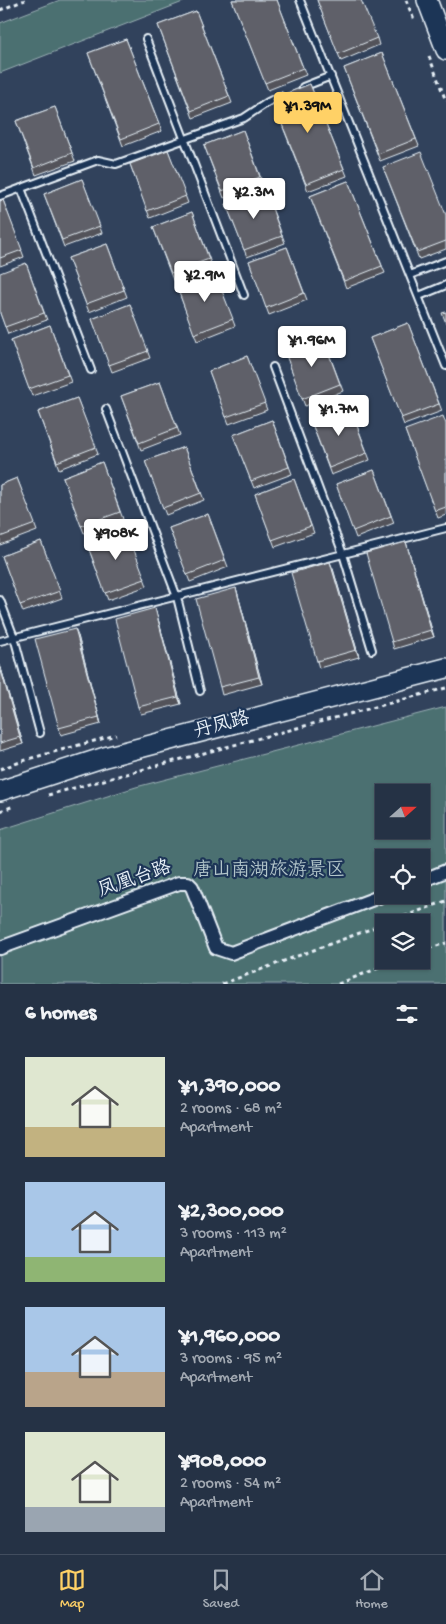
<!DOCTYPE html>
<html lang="en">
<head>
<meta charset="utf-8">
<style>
  :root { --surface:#253245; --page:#2d3a4c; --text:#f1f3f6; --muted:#a3aab3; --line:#424d5e; --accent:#ffd166 }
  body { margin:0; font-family:"Gochi Hand","LXGW WenKai TC",sans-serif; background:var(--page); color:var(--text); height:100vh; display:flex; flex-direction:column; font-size:19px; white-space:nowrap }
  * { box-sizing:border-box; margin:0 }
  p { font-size:16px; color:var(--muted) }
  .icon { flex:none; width:28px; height:28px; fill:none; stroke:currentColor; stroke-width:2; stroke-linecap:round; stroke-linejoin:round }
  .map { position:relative; height:984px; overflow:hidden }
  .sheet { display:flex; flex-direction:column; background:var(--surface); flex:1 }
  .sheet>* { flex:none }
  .needle { width:32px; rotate:69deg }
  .buttons { position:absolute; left:375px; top:784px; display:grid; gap:10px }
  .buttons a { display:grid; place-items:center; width:55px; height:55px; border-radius:0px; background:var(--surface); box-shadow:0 1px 4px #0004,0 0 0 1px var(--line); font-size:25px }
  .price { position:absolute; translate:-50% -42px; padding:0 11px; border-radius:5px; background:#fff; color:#222; font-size:16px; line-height:32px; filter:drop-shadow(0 1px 2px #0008) }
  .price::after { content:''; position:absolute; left:50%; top:30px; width:15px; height:11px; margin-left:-8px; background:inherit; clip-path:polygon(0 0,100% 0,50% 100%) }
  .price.active { background:var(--accent); color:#111 }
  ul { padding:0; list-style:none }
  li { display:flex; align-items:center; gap:15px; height:125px; padding:0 25px }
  li span { display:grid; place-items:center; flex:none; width:140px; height:100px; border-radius:0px; color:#555 }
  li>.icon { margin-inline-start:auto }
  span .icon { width:60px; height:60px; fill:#fffc; stroke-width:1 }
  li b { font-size:21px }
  h2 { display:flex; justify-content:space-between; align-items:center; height:60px; padding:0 25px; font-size:21px }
  .tab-bar { display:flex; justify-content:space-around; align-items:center; height:70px; border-top:1px solid var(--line); background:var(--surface); font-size:14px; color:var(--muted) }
  .tab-bar a { display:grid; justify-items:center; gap:2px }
  .tab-bar .active { color:var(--accent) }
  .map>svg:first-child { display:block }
  .green { fill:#4b6f71; stroke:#9ab0b4; fill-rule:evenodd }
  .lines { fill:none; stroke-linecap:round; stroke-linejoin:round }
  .lane-casing { stroke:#e8f1f8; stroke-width:10 }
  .street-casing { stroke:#e8f1f8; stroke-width:16 }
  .secondary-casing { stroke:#e8f1f8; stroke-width:22 }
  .path { stroke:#e8f1f8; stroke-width:3; stroke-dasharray:4 4; stroke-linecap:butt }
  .lane { stroke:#1d3557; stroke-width:6 }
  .street { stroke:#1d3557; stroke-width:12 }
  .secondary { stroke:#1d3557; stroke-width:19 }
  .wall { fill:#52535a; stroke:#e8f1f8 }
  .shaded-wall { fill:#42444a; stroke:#e8f1f8 }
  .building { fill:#5f6169; stroke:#e8f1f8 }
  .labels { text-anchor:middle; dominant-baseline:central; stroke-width:4.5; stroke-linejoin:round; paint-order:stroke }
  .street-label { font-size:19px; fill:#e8f1f8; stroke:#1d3557 }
  .park-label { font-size:19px; fill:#b1c4c9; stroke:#1d3557 }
</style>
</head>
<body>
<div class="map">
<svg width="446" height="984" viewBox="0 0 446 984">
  <rect width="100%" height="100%" fill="#31425c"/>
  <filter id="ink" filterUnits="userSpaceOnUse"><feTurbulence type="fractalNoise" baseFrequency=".02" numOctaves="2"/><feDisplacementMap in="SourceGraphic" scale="10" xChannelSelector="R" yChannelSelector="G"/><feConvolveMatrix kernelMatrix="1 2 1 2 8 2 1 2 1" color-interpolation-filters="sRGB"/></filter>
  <g filter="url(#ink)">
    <path class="green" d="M 60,0 L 188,0 L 0,73 L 0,23 Z
      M 446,707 L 446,984 L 0,984 L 0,830 L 136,787 ZM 384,792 L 421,792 L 421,830 L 384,830 ZM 384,858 L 421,858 L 421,895 L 384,895 ZM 384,922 L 421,922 L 421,960 L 384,960 Z"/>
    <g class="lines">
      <g class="lane-casing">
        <path id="lane" d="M 300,0 L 446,366
          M 146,39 L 244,295
          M 303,87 L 331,76
          M 21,188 L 91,370
          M 0,196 L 98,160 L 116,164 L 244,118 L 268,102 L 280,96
          M 410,275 L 446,261
          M 419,296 L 446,285
          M 273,367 L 343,554 L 372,650
          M 106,409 L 177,597 L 200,691
          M 0,600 L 14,637 L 40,733
          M 0,641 L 446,528"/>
      </g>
      <g class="street-casing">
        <path id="street" d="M 421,881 L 446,871
          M 0,948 L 179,883 L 188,883 L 192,887 L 216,948 L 231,953 L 384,895"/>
      </g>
      <g class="secondary-casing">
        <path id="secondary" d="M 427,0 L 446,50
          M 0,791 L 105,757 L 446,668"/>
      </g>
      <path class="path" d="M 406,0 L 414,20
        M 0,10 L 25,0
        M 429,56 L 446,101
        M 0,769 L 32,758 L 116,735
        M 48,795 L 446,688
        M 0,811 L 14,806
        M 389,922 L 446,901
        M 421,951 L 446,943
        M 222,984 L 384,924
        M 338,984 L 399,960"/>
      <use href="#lane" class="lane"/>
      <use href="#street" class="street"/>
      <use href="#secondary" class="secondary"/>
    </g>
    <path class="wall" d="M 232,0 L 277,0 L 306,75 L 268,90 Z
      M 317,0 L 377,38 L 379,45 L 341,61 Z
      M 196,11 L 232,103 L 193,118 L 158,25 Z
      M 126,39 L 162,131 L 123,146 L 88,53 Z
      M 382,53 L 419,146 L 380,161 L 344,68 Z
      M 310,84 L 347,176 L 308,191 L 272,99 Z
      M 55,107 L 75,161 L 36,175 L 16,121 Z
      M 243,130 L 263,184 L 224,198 L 204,145 Z
      M 168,150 L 188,203 L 150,218 L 130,164 Z
      M 383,167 L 446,215 L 446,249 L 419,259 Z
      M 82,179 L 102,233 L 64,247 L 44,194 Z
      M 348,181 L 385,273 L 346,288 L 310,196 Z
      M 265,189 L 285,243 L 247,257 L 226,204 Z
      M 3,200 L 24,257 L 0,266 L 0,202 Z
      M 192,212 L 212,266 L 173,280 L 153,227 Z
      M 107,244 L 127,297 L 89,312 L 68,258 Z
      M 287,247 L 307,300 L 269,315 L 249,261 Z
      M 26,263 L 47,320 L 8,334 L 0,313 Z
      M 215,273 L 235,326 L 197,341 L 177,287 Z
      M 130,304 L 150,358 L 112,372 L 92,319 Z
      M 408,323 L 442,411 L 404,425 L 370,338 Z
      M 50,325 L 71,382 L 32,396 L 11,340 Z
      M 323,338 L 343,391 L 305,406 L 285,352 Z
      M 247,356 L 267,410 L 229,424 L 209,371 Z
      M 160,382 L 180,435 L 141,450 L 121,396 Z
      M 77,398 L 98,454 L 59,469 L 38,412 Z
      M 350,407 L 370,460 L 331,475 L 311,421 Z
      M 272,420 L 292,474 L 254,488 L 233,435 Z
      M 446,424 L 446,515 L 438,518 L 405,430 Z
      M 184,447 L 204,500 L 166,515 L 145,461 Z
      M 102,462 L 123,519 L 84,533 L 63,477 Z
      M 374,470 L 394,523 L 356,538 L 336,484 Z
      M 17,478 L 37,531 L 0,545 L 0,485 Z
      M 294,479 L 314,533 L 275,547 L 255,494 Z
      M 208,514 L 228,567 L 190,582 L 169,528 Z
      M 126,529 L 147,586 L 108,600 L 87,544 Z
      M 41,541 L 62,598 L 23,612 L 2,556 Z
      M 408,549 L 434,637 L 394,649 L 392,642 Z
      M 333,569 L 359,657 L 319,668 L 317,661 Z
      M 236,588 L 238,595 L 262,684 L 222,695 L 220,687 Z
      M 157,615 L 181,704 L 141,714 L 138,707 Z
      M 78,636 L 101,724 L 61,735 L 59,728 Z
      M 0,665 L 23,744 L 0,751 Z"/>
    <path class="shaded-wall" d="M 406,542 L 408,549 L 434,637 L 431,630 Z
      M 330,562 L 333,569 L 359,657 L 356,650 Z
      M 236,588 L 238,595 L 262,684 L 259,677 Z
      M 155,608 L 157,615 L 181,704 L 178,697 Z
      M 75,629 L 78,636 L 101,724 L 99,717 Z
      M 0,665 L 23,744 L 20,737 Z"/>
    <path class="building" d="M 232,0 L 277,0 L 303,68 L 265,83 Z
      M 317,0 L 361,0 L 377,38 L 338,54 Z
      M 196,11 L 229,96 L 191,111 L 158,25 Z
      M 126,39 L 159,124 L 121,139 L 88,53 Z
      M 382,53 L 416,139 L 378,154 L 344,68 Z
      M 310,84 L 344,169 L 306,184 L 272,99 Z
      M 55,107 L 72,153 L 34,168 L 16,121 Z
      M 243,130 L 260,177 L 222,191 L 204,145 Z
      M 168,150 L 186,196 L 147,211 L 130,164 Z
      M 421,152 L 446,215 L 446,241 L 417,252 L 383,167 Z
      M 82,179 L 100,226 L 62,240 L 44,194 Z
      M 348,181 L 382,266 L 344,281 L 310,196 Z
      M 265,189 L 282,236 L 244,250 L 226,204 Z
      M 3,200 L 22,250 L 0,258 L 0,202 Z
      M 192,212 L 209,259 L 171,273 L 153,227 Z
      M 107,244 L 124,290 L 86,304 L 68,258 Z
      M 287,247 L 304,293 L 266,308 L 249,261 Z
      M 26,263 L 44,313 L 5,327 L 0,313 L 0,273 Z
      M 215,273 L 233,319 L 194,334 L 177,287 Z
      M 130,304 L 148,351 L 109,365 L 92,319 Z
      M 446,312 L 446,323 L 442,313 Z
      M 408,323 L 439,404 L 401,418 L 370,338 Z
      M 50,325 L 68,375 L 29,389 L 11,340 Z
      M 323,338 L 340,384 L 302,399 L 285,352 Z
      M 247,356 L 265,403 L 226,417 L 209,371 Z
      M 160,382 L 177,428 L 139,443 L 121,396 Z
      M 77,398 L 96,447 L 57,462 L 38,412 Z
      M 350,407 L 367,453 L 329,468 L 311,421 Z
      M 443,416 L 446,424 L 446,507 L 435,511 L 405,430 Z
      M 272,420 L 289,467 L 251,481 L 233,435 Z
      M 184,447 L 201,493 L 163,508 L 145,461 Z
      M 102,462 L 120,512 L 81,526 L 63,477 Z
      M 374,470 L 391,516 L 353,531 L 336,484 Z
      M 17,478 L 35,524 L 0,537 L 0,485 Z
      M 294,479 L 311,526 L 272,540 L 255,494 Z
      M 208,514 L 225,560 L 187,575 L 169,528 Z
      M 126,529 L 145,579 L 105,593 L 87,544 Z
      M 41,541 L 60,591 L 20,605 L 2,556 Z
      M 406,542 L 431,630 L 392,642 L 366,553 Z
      M 330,562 L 356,650 L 317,661 L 291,573 Z
      M 236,588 L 259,677 L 220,687 L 196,599 Z
      M 155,608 L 178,697 L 138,707 L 115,619 Z
      M 75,629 L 99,717 L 59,728 L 35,639 Z
      M 0,667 L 20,737 L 0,743 Z"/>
  </g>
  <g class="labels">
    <g class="street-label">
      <text transform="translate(222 726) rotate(-15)">丹凤路</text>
      <text transform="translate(135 880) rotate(-19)">凤凰台路</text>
    </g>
    <g class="park-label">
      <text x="269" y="871">唐山南湖旅游景区</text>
    </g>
  </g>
</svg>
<div class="buttons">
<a><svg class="needle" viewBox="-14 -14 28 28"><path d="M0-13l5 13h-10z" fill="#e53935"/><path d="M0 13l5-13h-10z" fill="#a3aab3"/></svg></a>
<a><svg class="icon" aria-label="locate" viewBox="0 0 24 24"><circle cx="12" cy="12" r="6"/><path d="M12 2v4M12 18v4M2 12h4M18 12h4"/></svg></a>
<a><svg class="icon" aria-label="layers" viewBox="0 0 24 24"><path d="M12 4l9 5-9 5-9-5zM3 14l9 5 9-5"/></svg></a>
</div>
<b class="price active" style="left:308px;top:134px">¥1.39M</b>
<b class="price" style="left:254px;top:220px">¥2.3M</b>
<b class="price" style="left:205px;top:303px">¥2.9M</b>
<b class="price" style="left:312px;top:368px">¥1.96M</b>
<b class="price" style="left:339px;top:437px">¥1.7M</b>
<b class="price" style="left:116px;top:561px">¥908K</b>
</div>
<section class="sheet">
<h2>6 homes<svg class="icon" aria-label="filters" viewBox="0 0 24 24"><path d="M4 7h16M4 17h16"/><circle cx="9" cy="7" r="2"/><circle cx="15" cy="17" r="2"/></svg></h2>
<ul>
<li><span style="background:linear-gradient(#dfe7d0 70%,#c2b280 0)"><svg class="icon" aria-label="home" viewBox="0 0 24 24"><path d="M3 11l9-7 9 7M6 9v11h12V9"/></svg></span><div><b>¥1,390,000</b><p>2 rooms · 68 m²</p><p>Apartment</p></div></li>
<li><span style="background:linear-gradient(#a9c7e8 75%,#8fb573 0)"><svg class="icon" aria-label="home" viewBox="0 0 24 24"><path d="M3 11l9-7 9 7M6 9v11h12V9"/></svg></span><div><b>¥2,300,000</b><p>3 rooms · 113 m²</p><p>Apartment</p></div></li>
<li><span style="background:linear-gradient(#a9c7e8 65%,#b9a48a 0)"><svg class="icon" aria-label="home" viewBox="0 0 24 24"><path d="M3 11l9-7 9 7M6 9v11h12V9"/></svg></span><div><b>¥1,960,000</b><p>3 rooms · 95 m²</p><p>Apartment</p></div></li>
<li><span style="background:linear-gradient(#dfe7d0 75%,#9aa5b1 0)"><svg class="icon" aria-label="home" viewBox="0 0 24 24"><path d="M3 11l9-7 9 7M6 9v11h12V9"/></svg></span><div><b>¥908,000</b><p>2 rooms · 54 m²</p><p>Apartment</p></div></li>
</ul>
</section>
<nav class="tab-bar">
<a class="active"><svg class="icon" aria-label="map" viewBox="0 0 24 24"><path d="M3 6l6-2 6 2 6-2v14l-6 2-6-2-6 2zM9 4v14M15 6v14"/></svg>Map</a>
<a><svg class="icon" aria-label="saved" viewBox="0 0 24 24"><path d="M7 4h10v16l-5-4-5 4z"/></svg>Saved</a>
<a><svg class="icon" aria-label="home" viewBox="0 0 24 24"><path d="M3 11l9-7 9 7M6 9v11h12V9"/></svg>Home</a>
</nav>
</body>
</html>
